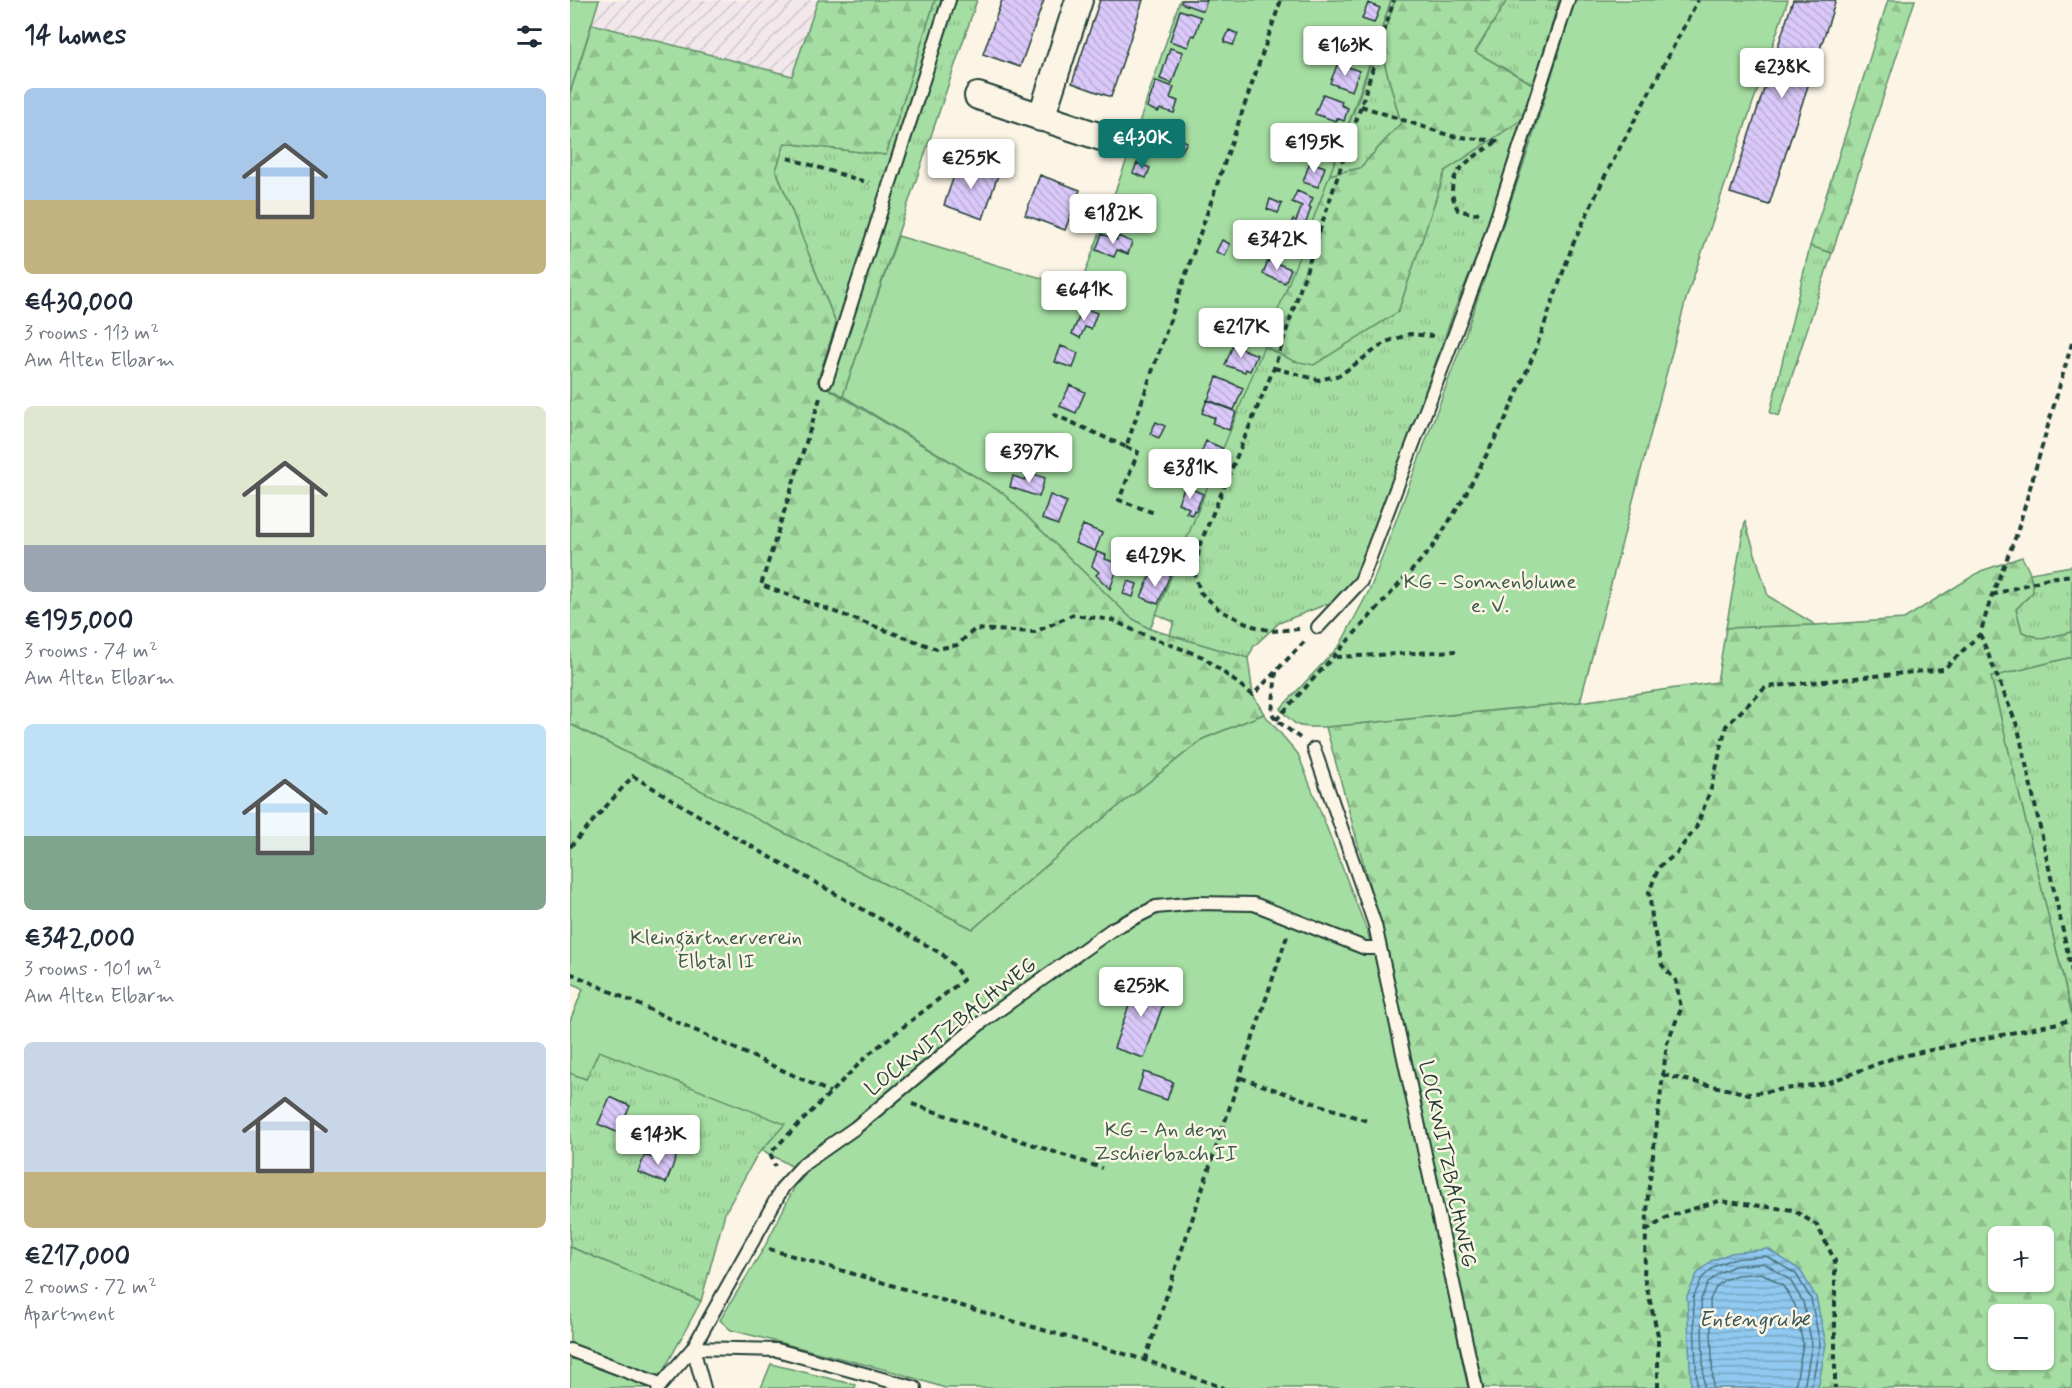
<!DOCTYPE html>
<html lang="en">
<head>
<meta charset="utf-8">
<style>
  :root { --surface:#fff; --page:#f6f6f7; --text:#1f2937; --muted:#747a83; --accent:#0f766e }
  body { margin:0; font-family:Mynerve,sans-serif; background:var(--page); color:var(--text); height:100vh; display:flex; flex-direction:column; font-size:22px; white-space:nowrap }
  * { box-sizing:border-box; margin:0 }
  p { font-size:20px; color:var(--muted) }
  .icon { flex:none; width:33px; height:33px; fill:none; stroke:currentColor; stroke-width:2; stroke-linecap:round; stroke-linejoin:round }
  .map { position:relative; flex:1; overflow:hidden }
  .details { display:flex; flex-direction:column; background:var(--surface); width:570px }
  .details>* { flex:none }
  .fabs { position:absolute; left:1418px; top:1226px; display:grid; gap:12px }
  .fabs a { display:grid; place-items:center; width:66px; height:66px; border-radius:9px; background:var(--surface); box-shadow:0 2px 4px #0004; font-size:30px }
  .price { position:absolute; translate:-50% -51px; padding:0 14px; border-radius:6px; background:#fff; color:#222; font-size:20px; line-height:39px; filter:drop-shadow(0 2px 3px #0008) }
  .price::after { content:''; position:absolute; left:50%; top:36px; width:18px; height:14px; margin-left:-9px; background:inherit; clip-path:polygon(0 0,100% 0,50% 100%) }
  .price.current { background:var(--accent); color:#fff }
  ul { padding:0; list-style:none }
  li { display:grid; align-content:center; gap:12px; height:318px; padding:0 24px }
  li span { display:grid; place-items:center; height:186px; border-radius:9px; color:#555 }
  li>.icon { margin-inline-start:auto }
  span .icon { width:108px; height:108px; fill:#fffc; stroke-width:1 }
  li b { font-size:26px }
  h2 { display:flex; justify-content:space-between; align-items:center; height:72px; padding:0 24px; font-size:26px }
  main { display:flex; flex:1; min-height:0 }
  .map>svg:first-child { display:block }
  .industrial { fill:url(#industrial-furrows) }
  .grass { fill:url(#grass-tufts); stroke:#628e6b; stroke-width:1.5 }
  .forest { fill:url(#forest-firs); stroke:#628e6b; stroke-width:1.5; fill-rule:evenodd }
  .garden { fill:#a5dea2; stroke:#628e6b; stroke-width:1.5 }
  .water { fill:url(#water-rules); stroke:#6390a4; stroke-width:1.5 }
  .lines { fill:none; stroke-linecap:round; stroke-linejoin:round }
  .shore { stroke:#4c757f; stroke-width:1.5 }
  .building { fill:url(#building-back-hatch); stroke:#1f3d34; stroke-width:1.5 }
  .lane-casing { stroke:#1f3d34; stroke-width:16 }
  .street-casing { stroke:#1f3d34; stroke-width:30 }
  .path { stroke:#1f3d34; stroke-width:4; stroke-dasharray:6 4.5; stroke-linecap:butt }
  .lane { stroke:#fcf5e5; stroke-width:12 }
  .street { stroke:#fcf5e5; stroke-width:26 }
  .labels { text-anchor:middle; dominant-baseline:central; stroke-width:5; stroke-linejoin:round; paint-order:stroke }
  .park-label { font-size:21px; fill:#3a5d4a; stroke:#fcf5e5 }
  .street-label { font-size:21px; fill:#1f3d34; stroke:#fcf5e5 }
  .water-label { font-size:22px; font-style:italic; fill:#365959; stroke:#fcf5e5 }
</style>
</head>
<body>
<main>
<section class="details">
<h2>14 homes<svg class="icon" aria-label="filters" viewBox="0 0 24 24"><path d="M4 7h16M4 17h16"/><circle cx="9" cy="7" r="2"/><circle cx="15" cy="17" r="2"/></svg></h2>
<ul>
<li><span style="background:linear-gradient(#a9c7e8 60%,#c2b280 0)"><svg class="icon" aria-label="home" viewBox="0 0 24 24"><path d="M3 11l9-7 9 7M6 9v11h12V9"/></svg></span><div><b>€430,000</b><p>3 rooms · 113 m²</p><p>Am Alten Elbarm</p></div></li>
<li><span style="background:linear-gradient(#dfe7d0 75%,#9aa5b1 0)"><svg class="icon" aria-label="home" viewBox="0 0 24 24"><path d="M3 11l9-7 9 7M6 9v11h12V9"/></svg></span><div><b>€195,000</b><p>3 rooms · 74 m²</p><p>Am Alten Elbarm</p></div></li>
<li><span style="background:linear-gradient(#bfe0f5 60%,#7fa58c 0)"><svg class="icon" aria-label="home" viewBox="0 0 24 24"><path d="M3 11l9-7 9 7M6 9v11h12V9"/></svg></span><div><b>€342,000</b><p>3 rooms · 101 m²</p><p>Am Alten Elbarm</p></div></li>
<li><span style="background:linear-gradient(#c9d6e8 70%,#c2b280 0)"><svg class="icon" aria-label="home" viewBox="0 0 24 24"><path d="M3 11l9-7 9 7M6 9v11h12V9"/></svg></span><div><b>€217,000</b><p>2 rooms · 72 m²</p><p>Apartment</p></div></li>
</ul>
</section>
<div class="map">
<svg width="1502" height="1388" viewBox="0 0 1502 1388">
  <defs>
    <pattern id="industrial-furrows" width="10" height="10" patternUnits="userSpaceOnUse" patternTransform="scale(1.5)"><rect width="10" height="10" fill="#f2e8eb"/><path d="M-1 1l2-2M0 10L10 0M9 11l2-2" fill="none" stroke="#cfc8ca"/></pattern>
    <pattern id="grass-tufts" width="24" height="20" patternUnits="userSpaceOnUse" patternTransform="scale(1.5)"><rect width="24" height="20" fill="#a5dea2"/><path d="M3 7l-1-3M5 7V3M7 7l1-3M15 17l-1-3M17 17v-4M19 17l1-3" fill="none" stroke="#8ebf8c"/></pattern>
    <pattern id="forest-firs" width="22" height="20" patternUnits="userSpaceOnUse" patternTransform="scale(1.5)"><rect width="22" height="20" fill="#a5dea2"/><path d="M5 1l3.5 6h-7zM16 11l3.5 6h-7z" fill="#8ebf8c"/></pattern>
    <pattern id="water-rules" width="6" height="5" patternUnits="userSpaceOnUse" patternTransform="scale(1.5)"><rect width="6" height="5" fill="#90c8ef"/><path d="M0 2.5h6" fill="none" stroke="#75a4c2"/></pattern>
    <pattern id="building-back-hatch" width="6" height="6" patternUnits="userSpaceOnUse" patternTransform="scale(1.5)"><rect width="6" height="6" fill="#dac8f9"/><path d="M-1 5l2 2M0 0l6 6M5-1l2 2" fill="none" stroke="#bbadd6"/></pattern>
  </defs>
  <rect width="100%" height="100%" fill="#fcf5e5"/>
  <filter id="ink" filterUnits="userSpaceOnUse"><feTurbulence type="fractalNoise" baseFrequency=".0167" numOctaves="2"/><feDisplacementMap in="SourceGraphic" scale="12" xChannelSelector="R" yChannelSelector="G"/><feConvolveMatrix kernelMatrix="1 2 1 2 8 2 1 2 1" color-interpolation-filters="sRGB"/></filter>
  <g filter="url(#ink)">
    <path class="industrial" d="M 29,0 L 248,0 L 222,76 L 22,24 Z"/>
    <path class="grass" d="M 365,0 L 407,0 L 273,396 L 247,382 L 266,324 L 206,170 L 214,143 L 316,155 Z
      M 821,0 L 825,0 L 810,47 L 831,123 L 790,168 L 759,175 L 789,98 Z
      M 937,0 L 989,0 L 964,85 L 905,52 Z
      M 954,118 L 921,222 L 884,311 L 789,577 L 767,600 L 709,623 L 684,646 L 678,658 L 600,635 L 604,622 L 586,614 L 693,346 L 724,361 L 828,312 L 875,171 Z
      M 1240,246 L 1262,253 L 1209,416 L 1200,413 Z
      M 1175,521 L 1198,596 L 1246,625 L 1156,628 Z
      M 1502,566 L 1502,632 L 1472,639 L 1452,632 L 1446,609 L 1463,592 L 1460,573 Z
      M 1502,657 L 1502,1015 L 1421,677 Z
      M 29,1050 L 216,1124 L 187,1155 L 155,1213 L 131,1301 L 0,1247 L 0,1073 L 16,1079 Z"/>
    <path class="forest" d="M 248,0 L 365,0 L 316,155 L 215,143 L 206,170 L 266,324 L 247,382 L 433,493 L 560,617 L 580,629 L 678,658 L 683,695 L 694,714 L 633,739 L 505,841 L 403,929 L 0,724 L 0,93 L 22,24 L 222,76 Z
      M 825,0 L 937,0 L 905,52 L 964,85 L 954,118 L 875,171 L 828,312 L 744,365 L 724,361 L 693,346 L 759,175 L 790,168 L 831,123 L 810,47 Z
      M 1318,0 L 1345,0 L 1262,253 L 1240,246 Z
      M 1452,557 L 1460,573 L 1463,592 L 1446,609 L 1452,632 L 1472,639 L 1502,632 L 1502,657 L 1421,677 L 1502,1015 L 1502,1388 L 911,1388 L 818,954 L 756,727 L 1010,702 L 1147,682 L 1156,628 L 1246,625 L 1334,619 L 1411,571 ZM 1428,1236 L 1473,1236 L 1473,1281 L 1428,1281 ZM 1428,1314 L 1473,1314 L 1473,1359 L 1428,1359 Z"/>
    <path class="garden" d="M 0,0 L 29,0 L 0,93 Z
      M 610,0 L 821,0 C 751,213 664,421 580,629 L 560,617 L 433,493 L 273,396 L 328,236 L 509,289 L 556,162 Z
      M 1005,0 L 1218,0 L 1116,299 L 1010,702 L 756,727 C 728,727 729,730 710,709 L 770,645 L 801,587 L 893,341 L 959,148 Z
      M 694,714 L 728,754 L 797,931 L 807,964 L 835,1083 L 898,1388 L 375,1388 L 328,1373 L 161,1330 L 150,1320 L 194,1248 L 225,1186 L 236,1174 L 192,1150 L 215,1124 L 29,1051 L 16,1079 L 0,1073 L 0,1021 L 13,989 L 0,982 L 0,724 L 403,929 L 505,841 L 633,739 Z
      M 0,1247 L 131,1301 L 94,1370 L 78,1388 L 0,1388 Z
      M 201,1364 L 286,1385 L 285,1388 L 191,1388 Z"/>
    <path class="water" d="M 1198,1249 L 1230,1270 L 1246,1297 L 1256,1344 L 1248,1388 L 1121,1388 L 1117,1296 L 1127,1274 L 1141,1261 L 1161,1253 Z"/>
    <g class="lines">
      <path class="shore" d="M 1127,1388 L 1123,1298 L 1132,1278 L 1145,1266 L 1162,1259 L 1196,1256 L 1226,1274 L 1241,1299 L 1250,1344 L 1241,1388
        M 1134,1388 L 1131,1299 L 1138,1283 L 1149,1273 L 1164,1266 L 1194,1263 L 1220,1280 L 1233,1302 L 1242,1344 L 1234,1388
        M 1143,1388 L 1140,1300 L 1146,1287 L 1154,1280 L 1167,1275 L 1192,1273 L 1213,1286 L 1225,1305 L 1233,1344 L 1225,1388"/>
    </g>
    <path class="building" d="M 432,0 L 474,0 L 450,67 L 413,54 Z
      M 530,0 L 573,0 L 541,97 L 502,83 Z
      M 612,0 L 637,0 L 633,11 L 611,3 Z
      M 1223,0 L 1266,0 L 1199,205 L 1160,193 Z
      M 798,3 L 810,8 L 804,23 L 792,19 Z
      M 610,10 L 631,17 L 625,36 L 622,35 L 618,47 L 600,41 Z
      M 659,30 L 668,34 L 663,45 L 654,42 Z
      M 780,36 L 797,42 L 791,59 L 775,54 Z
      M 600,48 L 613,52 L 602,83 L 590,79 Z
      M 768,63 L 789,71 L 782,91 L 760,83 Z
      M 586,81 L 604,87 L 600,98 L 608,101 L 604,113 L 590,109 L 588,112 L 577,107 Z
      M 753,94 L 772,101 L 771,105 L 778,108 L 774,121 L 767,118 L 766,121 L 745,114 Z
      M 751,126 L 766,132 L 757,152 L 742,145 Z
      M 570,130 L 586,136 L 581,148 L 565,142 Z
      M 604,136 L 617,142 L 612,151 L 600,146 Z
      M 389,161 L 428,175 L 413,219 L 374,205 Z
      M 740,162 L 755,167 L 748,187 L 733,182 Z
      M 567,163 L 580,168 L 576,178 L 563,173 Z
      M 470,175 L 510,190 L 495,230 L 455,215 Z
      M 727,191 L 743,198 L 739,207 L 741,208 L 733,231 L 720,226 L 723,219 L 726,221 L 732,206 L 722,202 Z
      M 545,195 L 563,201 L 557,217 L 539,210 Z
      M 700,199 L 712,204 L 708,213 L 697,209 Z
      M 532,234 L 547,240 L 548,236 L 562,242 L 558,254 L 547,250 L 544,257 L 526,250 Z
      M 652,240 L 660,244 L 655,256 L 646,252 Z
      M 698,260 L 721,269 L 715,283 L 693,274 Z
      M 517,275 L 529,279 L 527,285 L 535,287 L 530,303 L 511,296 Z
      M 513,308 L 527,313 L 521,329 L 515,327 L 510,338 L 502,334 Z
      M 676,313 L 700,322 L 693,338 L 670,329 Z
      M 663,345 L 687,355 L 680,371 L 676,369 L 675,372 L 655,365 Z
      M 491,346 L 508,353 L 503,368 L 485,362 Z
      M 647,377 L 673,388 L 664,410 L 638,400 Z
      M 500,385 L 515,392 L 506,413 L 490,406 Z
      M 637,400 L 666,412 L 659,430 L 642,423 L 645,418 L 632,413 Z
      M 586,422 L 595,426 L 589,438 L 580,434 Z
      M 636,441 L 652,448 L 647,459 L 631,453 Z
      M 458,472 L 475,478 L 469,497 L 440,487 L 443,476 L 455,480 Z
      M 615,486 L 633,494 L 626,511 L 624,510 L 622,515 L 616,513 L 619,508 L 608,503 Z
      M 480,495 L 497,502 L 488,525 L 472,519 Z
      M 513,525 L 532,533 L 525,551 L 505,543 Z
      M 527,552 L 536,555 L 535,559 L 549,564 L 540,589 L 526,575 L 529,572 L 522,566 Z
      M 593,572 L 600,575 L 588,604 L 571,597 L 581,574 L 590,577 Z
      M 558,581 L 567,584 L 563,597 L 553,594 Z
      M 569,977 L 599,988 L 574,1058 L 544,1048 Z
      M 574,1072 L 603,1082 L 597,1100 L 568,1090 Z
      M 40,1097 L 60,1106 L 56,1115 L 63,1118 L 58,1129 L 52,1127 L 49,1133 L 28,1124 Z
      M 92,1150 L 107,1155 L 96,1183 L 68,1172 L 75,1155 L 88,1160 Z"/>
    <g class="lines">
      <g class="lane-casing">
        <path id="lane" d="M 256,381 L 379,0
          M 748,627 L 791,581 L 913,260 L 998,0
          M 744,749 L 805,925 L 906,1388
          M 0,1350 L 90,1384
          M 88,1388 L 123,1348 L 213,1187 L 235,1163 L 285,1128 L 412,1022 L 544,928 L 586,907 L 627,903 L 684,904 L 795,948 L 810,948
          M 134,1388 L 123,1348 L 207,1350 L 345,1388"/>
      </g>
      <g class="street-casing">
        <path id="street" d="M 408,96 L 531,137
          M 471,118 L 509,0"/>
      </g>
      <path class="path" d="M 791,106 L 881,136 L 927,141 L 931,139
        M 218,158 L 299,183
        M 909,212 L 904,214 L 888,210 C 869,174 900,160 926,142
        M 704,368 L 749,380 L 770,375 L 816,342 L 840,334 L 863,336
        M 250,398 L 191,585 L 367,649 L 387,645 L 405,629 L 465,632 L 502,615 L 543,620 L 567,632 L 633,657 L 683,695 L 735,641
        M 483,414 L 556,447 L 711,0
        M 556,447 L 568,452 L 549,500 L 584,513
        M 1422,595 L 1478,578 L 1502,575
        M 729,629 L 702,631 L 683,626 L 651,611 L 630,592 L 625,574 L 630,544 L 704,368 L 791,106 L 824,0
        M 1410,634 L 1448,728 L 1502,972
        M 766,657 L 886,651
        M 706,672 L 702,713 L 706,720 L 730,738
        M 706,720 L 862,548 L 892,501 L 936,418 L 964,354 L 1003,244 L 1035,176 L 1128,0
        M 0,847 L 63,776 L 163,836 L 372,954 L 384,966 L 393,980 L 300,1053 L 200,1153 L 205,1166
        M 0,973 L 260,1092
        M 1093,1075 L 1179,1094 L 1257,1083 L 1323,1058 L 1502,1020
        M 671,1078 L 797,1121
        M 342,1104 L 532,1168
        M 1076,1231 L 1099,1216 L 1149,1201 L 1223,1210 L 1247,1225 L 1265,1261 L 1265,1388
        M 199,1249 L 575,1360 L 654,1388
        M 575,1360 L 717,936
        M 1088,1388 L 1088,1335 L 1074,1276 L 1078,1195 L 1097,1043 L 1111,1009 L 1106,981 L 1092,965 L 1083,925 L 1079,892 L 1089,867 L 1106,854 L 1126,828 L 1142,786 L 1156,726 L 1196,687 L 1374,669 L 1410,634 L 1422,595 L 1446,536 L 1502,343"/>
      <use href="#lane" class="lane"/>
      <use href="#street" class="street"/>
    </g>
  </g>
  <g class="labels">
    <g class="park-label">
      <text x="920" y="582">KG - Sonnenblume<tspan x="920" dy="24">e. V.</tspan></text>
      <text x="146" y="938">Kleingärtnerverein<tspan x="146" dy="24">Elbtal II</tspan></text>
      <text x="596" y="1130">KG - An dem<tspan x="596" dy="24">Zschierbach II</tspan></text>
    </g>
    <g class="street-label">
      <text transform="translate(381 1027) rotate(-38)">LOCKWITZBACHWEG</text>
      <text transform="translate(877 1164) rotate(78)">LOCKWITZBACHWEG</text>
    </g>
    <g class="water-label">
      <text x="1184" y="1320">Entengrube</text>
    </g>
  </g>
</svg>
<div class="fabs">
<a>+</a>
<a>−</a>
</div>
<b class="price" style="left:775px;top:77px">€163K</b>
<b class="price" style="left:1212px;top:99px">€238K</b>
<b class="price current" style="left:572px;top:170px">€430K</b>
<b class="price" style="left:744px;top:174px">€195K</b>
<b class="price" style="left:401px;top:190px">€255K</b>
<b class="price" style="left:543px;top:245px">€182K</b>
<b class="price" style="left:707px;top:271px">€342K</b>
<b class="price" style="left:514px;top:322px">€641K</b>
<b class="price" style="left:671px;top:359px">€217K</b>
<b class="price" style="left:459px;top:484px">€397K</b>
<b class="price" style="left:620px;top:500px">€381K</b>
<b class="price" style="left:585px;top:588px">€429K</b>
<b class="price" style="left:571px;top:1018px">€253K</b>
<b class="price" style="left:88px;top:1166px">€143K</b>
</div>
</main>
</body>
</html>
